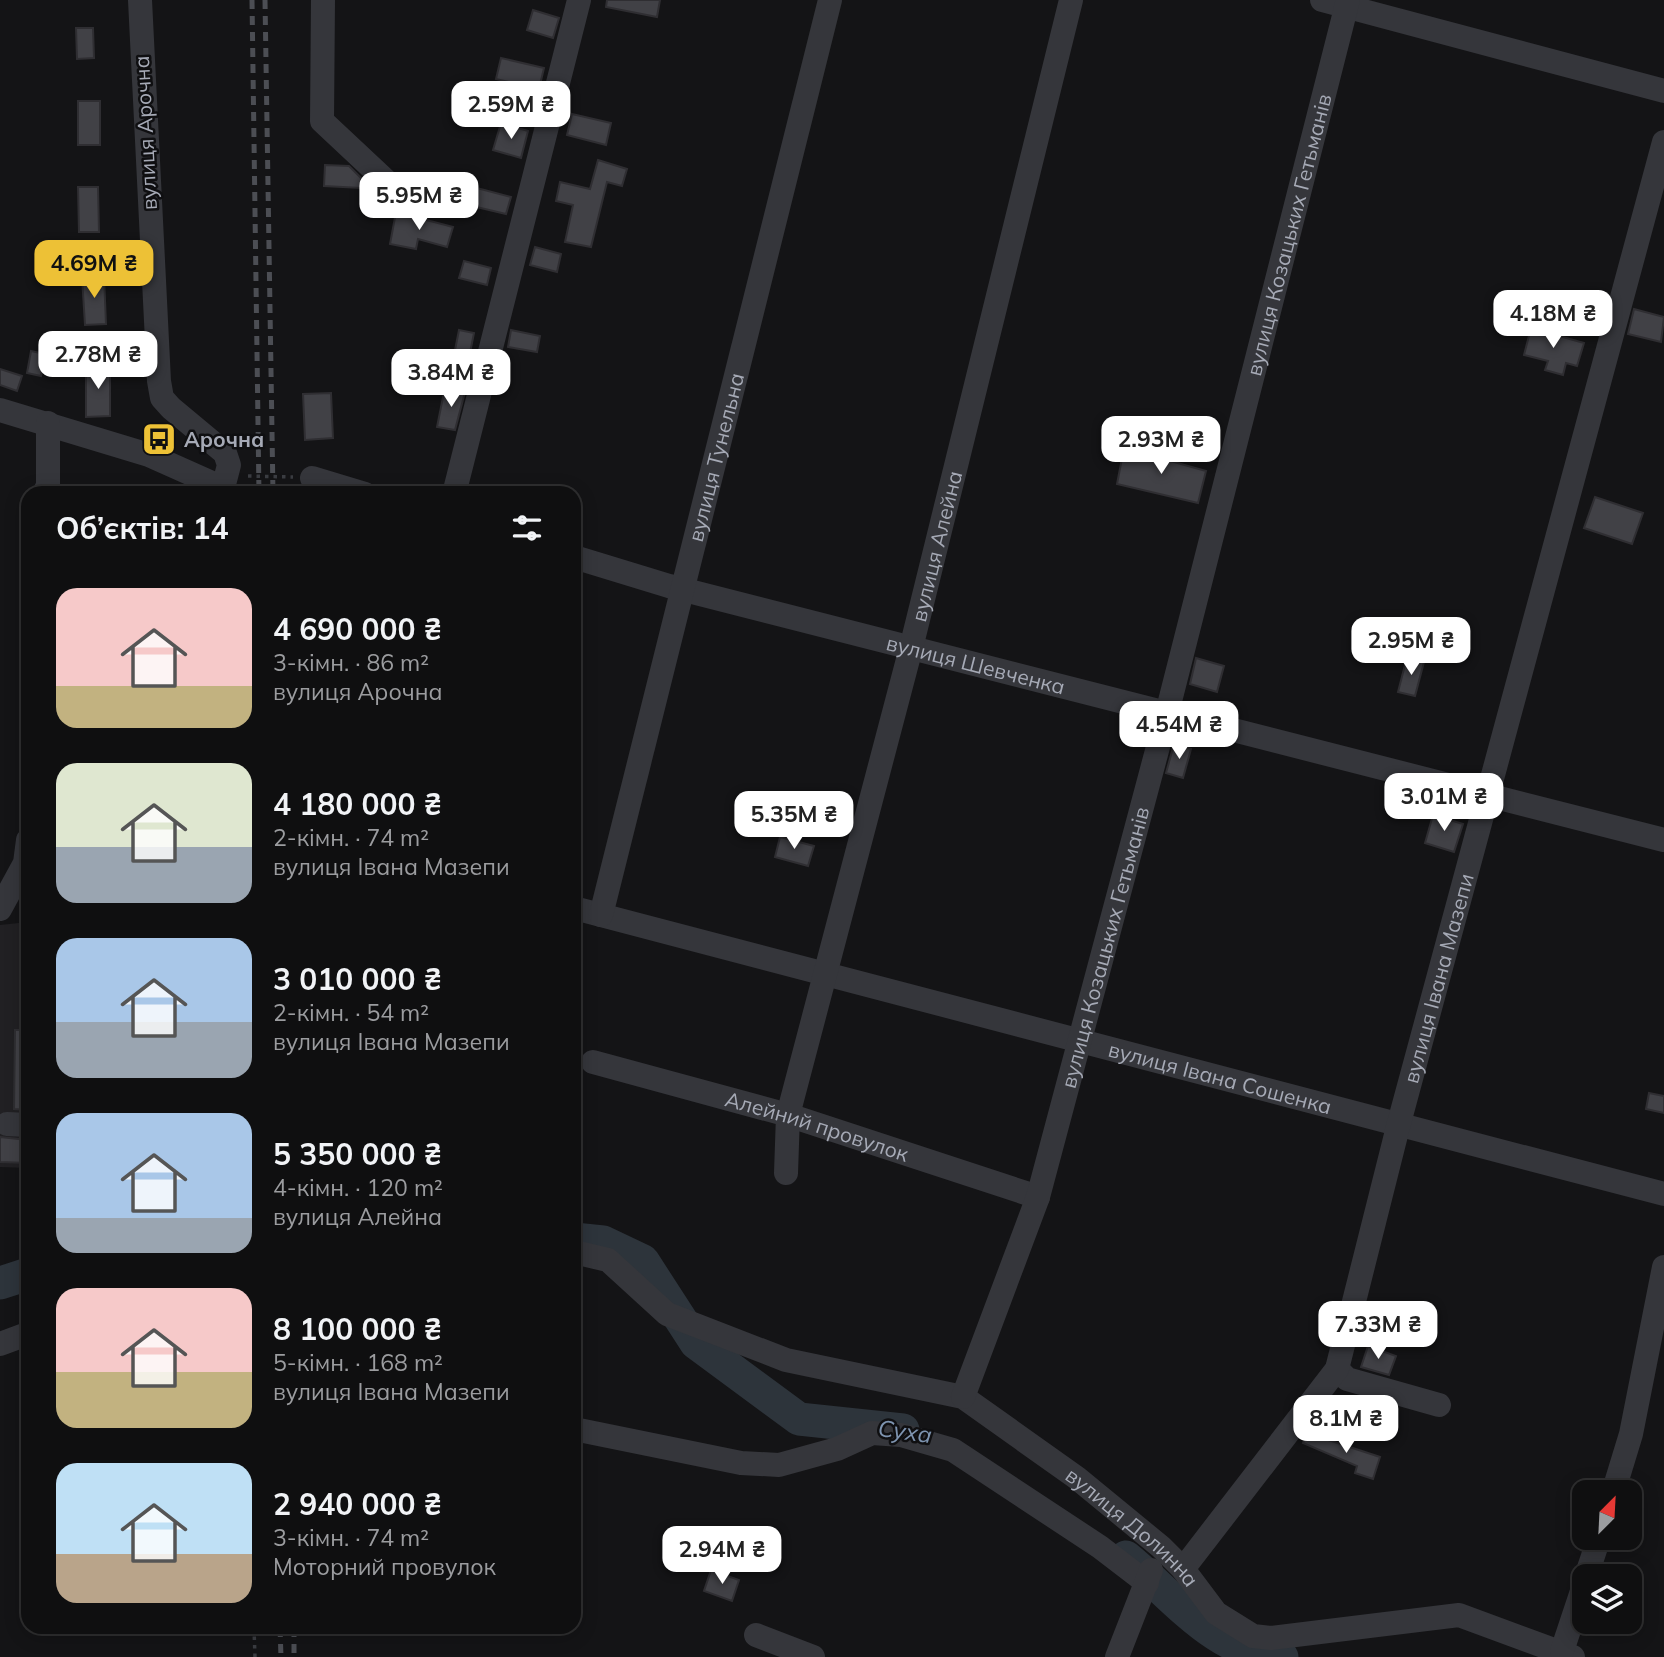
<!DOCTYPE html>
<html lang="uk">
<head>
<meta charset="utf-8">
<style>
  :root { --surface:#0f0f10; --page:#181819; --text:#f1f3f6; --muted:#9b9c9f; --line:#2f2f30; --accent:#edc136 }
  body { margin:0; font-family:Mulish,sans-serif; background:var(--page); color:var(--text); height:100vh; display:flex; flex-direction:column; font-size:26px; white-space:nowrap }
  * { box-sizing:border-box; margin:0 }
  p { font-size:23px; color:var(--muted) }
  .icon { flex:none; width:38px; height:38px; fill:none; stroke:currentColor; stroke-width:2; stroke-linecap:round; stroke-linejoin:round }
  .map { position:relative; flex:1; overflow:hidden }
  .sheet { position:absolute; left:21px; top:486px; width:560px; height:1148px; display:flex; flex-direction:column; background:var(--surface); border-radius:21px; box-shadow:0 4px 18px #0003,0 0 0 2px var(--line) }
  .sheet>* { flex:none }
  .needle { width:46px; rotate:24deg }
  .tools { position:absolute; left:1572px; top:1480px; display:grid; gap:14px }
  .tools a { display:grid; place-items:center; width:70px; height:70px; border-radius:14px; background:var(--surface); box-shadow:0 4px 18px #0003,0 0 0 2px var(--line); font-size:35px }
  .price { position:absolute; translate:-50% -60px; padding:0 16px; border-radius:14px; background:#fff; color:#222; font-size:23px; line-height:46px; filter:drop-shadow(0 2px 4px #0008) }
  .price::after { content:''; position:absolute; left:50%; top:42px; width:21px; height:16px; margin-left:-10px; background:inherit; clip-path:polygon(0 0,100% 0,50% 100%) }
  .price.current { background:var(--accent); color:#111 }
  ul { padding:0; list-style:none }
  li { display:flex; align-items:center; gap:21px; height:175px; padding:0 35px }
  li span { display:grid; place-items:center; flex:none; width:196px; height:140px; border-radius:21px; color:#555 }
  li>.icon { margin-inline-start:auto }
  span .icon { width:84px; height:84px; fill:#fffc; stroke-width:1 }
  li b { font-size:30px }
  h2 { display:flex; justify-content:space-between; align-items:center; height:84px; padding:0 35px; font-size:30px }
  .map>svg:first-child { display:block }
  .built { fill:#212023 }
  .lines { fill:none; stroke-linecap:round; stroke-linejoin:round }
  .river { stroke:#2d343b; stroke-width:33 }
  .building { fill:#414146; stroke:#2f2e32; stroke-width:2 }
  .path { stroke:#3b3d42; stroke-width:3.5; stroke-dasharray:3.5 5; stroke-linecap:butt }
  .minor { stroke:#35363b; stroke-width:24 }
  .rail { stroke:#4c4e54; stroke-width:5; stroke-dasharray:9 7; stroke-linecap:butt }
  .labels { text-anchor:middle; dominant-baseline:central; stroke-width:5; stroke-linejoin:round; paint-order:stroke }
  .street-label { font-size:21px; fill:#a6aab6; stroke:#0f0f11 }
  .poi-label { font-size:21px; font-weight:bold; fill:#a6aab6; stroke:#0f0f11; text-anchor:start }
  .water-label { font-size:23px; font-style:italic; fill:#7e94b0; stroke:#0f0f11 }
</style>
</head>
<body>
<div class="map">
<svg width="1664" height="1657" viewBox="0 0 1664 1657">
  <rect width="100%" height="100%" fill="#141416"/>
  <path class="built" d="M 28,922 L 28,1168 L 0,1167 L 0,925 Z"/>
  <g class="lines">
    <path class="river" d="M 574,1239 L 603,1242 L 643,1261 L 696,1343 L 799,1419 L 903,1430
      M 0,1283 L 28,1274
      M 1126,1557 C 1173,1595 1216,1655 1282,1657"/>
  </g>
  <path class="building" d="M 607,0 L 660,0 L 657,17 L 606,7 Z
    M 533,10 L 559,18 L 553,38 L 527,30 Z
    M 76,28 L 93,28 L 94,58 L 77,59 Z
    M 501,58 L 544,68 L 539,89 L 496,79 Z
    M 78,101 L 100,101 L 100,145 L 78,145 Z
    M 572,114 L 611,123 L 606,145 L 567,135 Z
    M 501,123 L 528,131 L 521,158 L 493,150 Z
    M 598,160 L 627,169 L 622,186 L 607,182 L 591,247 L 565,242 L 573,205 L 556,201 L 560,182 L 590,189 Z
    M 325,165 L 349,166 L 361,178 L 361,188 L 324,186 Z
    M 78,187 L 98,187 L 99,232 L 79,232 Z
    M 473,187 L 511,197 L 506,214 L 468,205 Z
    M 396,212 L 453,227 L 447,247 L 418,239 L 416,249 L 390,244 Z
    M 535,247 L 561,254 L 557,272 L 530,265 Z
    M 464,261 L 491,268 L 487,285 L 459,278 Z
    M 104,276 L 106,324 L 85,325 L 82,277 Z
    M 1634,309 L 1664,317 L 1661,342 L 1628,334 Z
    M 1531,328 L 1584,343 L 1577,366 L 1566,363 L 1563,375 L 1545,370 L 1548,361 L 1524,355 Z
    M 459,330 L 474,333 L 469,358 L 454,355 Z
    M 511,330 L 540,336 L 537,352 L 508,347 Z
    M 31,351 L 45,354 L 41,376 L 27,373 Z
    M 86,366 L 110,366 L 110,416 L 86,417 Z
    M 0,369 L 22,376 L 17,391 L 0,385 Z
    M 445,387 L 465,392 L 455,430 L 437,427 Z
    M 331,393 L 333,438 L 305,440 L 303,394 Z
    M 1124,448 L 1206,471 L 1198,503 L 1117,484 Z
    M 1595,497 L 1643,513 L 1632,544 L 1584,528 Z
    M 1407,657 L 1424,662 L 1415,696 L 1398,692 Z
    M 1196,658 L 1224,666 L 1217,692 L 1190,684 Z
    M 1174,744 L 1191,749 L 1183,778 L 1166,773 Z
    M 1433,815 L 1463,824 L 1454,852 L 1425,843 Z
    M 780,837 L 814,846 L 808,866 L 775,857 Z
    M 15,1030 L 28,1030 L 28,1110 L 14,1109 Z
    M 1649,1093 L 1664,1096 L 1664,1113 L 1646,1109 Z
    M 0,1137 L 28,1140 L 28,1163 L 0,1162 Z
    M 1368,1346 L 1396,1356 L 1389,1375 L 1361,1367 Z
    M 1359,1402 L 1381,1407 L 1376,1429 L 1354,1425 Z
    M 1307,1433 L 1380,1457 L 1373,1479 L 1355,1473 L 1357,1466 L 1303,1443 Z
    M 711,1570 L 739,1580 L 732,1601 L 704,1591 Z"/>
  <g class="lines">
    <path class="path" d="M 248,476 L 293,477
      M 254,1628 L 255,1657"/>
    <g class="minor">
      <path d="M 323,0 L 322,121 L 385,180"/>
      <path d="M 1322,0 L 1664,91"/>
      <path d="M 0,410 L 149,455 L 223,488 L 229,465 L 225,453 L 171,408 L 162,398 L 159,381 L 140,0"/>
      <path d="M 312,478 L 365,494"/>
      <path d="M 44,494 L 48,485 L 48,423"/>
      <path d="M 454,494 L 579,0"/>
      <path id="s1" d="M 574,557 L 669,586 L 1664,840"/>
      <path id="s2" d="M 574,908 L 1664,1194"/>
      <path d="M 0,909 L 25,863 L 28,840"/>
      <path id="s3" d="M 601,915 L 830,0"/>
      <path id="s4" d="M 593,1062 L 788,1115 L 1038,1197"/>
      <path d="M 7,1124 L 28,1125"/>
      <path id="s5" d="M 786,1173 L 788,1115 L 911,648 L 1071,0"/>
      <path id="s6" d="M 574,1252 L 608,1260 L 667,1314 L 786,1360 L 963,1397 L 1077,1478 L 1161,1547 L 1183,1569 L 1216,1613 L 1253,1636 L 1271,1638 L 1459,1615 L 1573,1657"/>
      <path d="M 0,1344 L 27,1334"/>
      <path d="M 1337,1369 L 1347,1379 L 1439,1405"/>
      <path id="s7" d="M 963,1397 L 1038,1197 L 1167,713 L 1348,0"/>
      <path d="M 574,1429 L 741,1463 L 779,1465 L 837,1449 L 872,1433 L 901,1435 L 953,1450 L 1100,1547 L 1147,1583"/>
      <path d="M 1613,1493 L 1631,1434 L 1664,1267"/>
      <path id="s8" d="M 1183,1569 L 1337,1369 L 1399,1123 L 1664,142"/>
      <path d="M 1586,1577 L 1599,1538"/>
      <path d="M 756,1635 L 813,1657"/>
      <path d="M 1562,1651 L 1584,1585"/>
      <path d="M 1117,1657 L 1151,1570"/>
    </g>
    <path class="rail" d="M 252,0 L 259,494
      M 265,0 L 273,494
      M 280,1628 L 281,1657
      M 294,1628 L 294,1657"/>
  </g>
  <defs>
    <g id="bus-square" transform="scale(1.75)"><rect x="-9" y="-9" width="18" height="18" rx="4" fill="#edc136" stroke="#0f0f11"/><path d="M-5-6H5V4H4V6H2V4H-2V6H-4V4H-5ZM-3.5-4V0h7V-4ZM-3.5 1.2v1.5H-2V1.2ZM2 1.2v1.5H3.5V1.2Z" fill="#111"/></g>
  </defs>
  <g fill-rule="evenodd">
    <use href="#bus-square" x="159" y="439"/>
  </g>
  <g class="labels">
    <g class="street-label">
      <text transform="translate(145 133) rotate(-93)">вулиця Арочна</text>
      <text stroke="none"><textPath href="#s7" startOffset="1208">вулиця Козацьких Гетьманів</textPath></text>
      <text stroke="none"><textPath href="#s3" startOffset="472">вулиця Тунельна</textPath></text>
      <text stroke="none"><textPath href="#s5" startOffset="646">вулиця Алейна</textPath></text>
      <text stroke="none"><textPath href="#s1" startOffset="416">вулиця Шевченка</textPath></text>
      <text stroke="none"><textPath href="#s7" startOffset="472">вулиця Козацьких Гетьманів</textPath></text>
      <text stroke="none"><textPath href="#s8" startOffset="656">вулиця Івана Мазепи</textPath></text>
      <text stroke="none"><textPath href="#s2" startOffset="668">вулиця Івана Сошенка</textPath></text>
      <text stroke="none"><textPath href="#s4" startOffset="233">Алейний провулок</textPath></text>
      <text stroke="none"><textPath href="#s6" startOffset="637">вулиця Долинна</textPath></text>
    </g>
    <g class="poi-label">
      <text x="184" y="439">Арочна</text>
    </g>
    <g class="water-label">
      <text transform="translate(905 1431) rotate(8)">Суха</text>
    </g>
  </g>
</svg>
<div class="tools">
<a><svg class="needle" viewBox="-14 -14 28 28"><path d="M0-13l5 13h-10z" fill="#e53935"/><path d="M0 13l5-13h-10z" fill="#9b9c9f"/></svg></a>
<a><svg class="icon" aria-label="layers" viewBox="0 0 24 24"><path d="M12 4l9 5-9 5-9-5zM3 14l9 5 9-5"/></svg></a>
</div>
<b class="price" style="left:511px;top:141px">2.59M ₴</b>
<b class="price" style="left:419px;top:232px">5.95M ₴</b>
<b class="price current" style="left:94px;top:300px">4.69M ₴</b>
<b class="price" style="left:1553px;top:350px">4.18M ₴</b>
<b class="price" style="left:98px;top:391px">2.78M ₴</b>
<b class="price" style="left:451px;top:409px">3.84M ₴</b>
<b class="price" style="left:1161px;top:476px">2.93M ₴</b>
<b class="price" style="left:1411px;top:677px">2.95M ₴</b>
<b class="price" style="left:1179px;top:761px">4.54M ₴</b>
<b class="price" style="left:1444px;top:833px">3.01M ₴</b>
<b class="price" style="left:794px;top:851px">5.35M ₴</b>
<b class="price" style="left:1378px;top:1361px">7.33M ₴</b>
<b class="price" style="left:1346px;top:1455px">8.1M ₴</b>
<b class="price" style="left:722px;top:1586px">2.94M ₴</b>
<section class="sheet">
<h2>Об’єктів: 14<svg class="icon" aria-label="filters" viewBox="0 0 24 24"><path d="M4 7h16M4 17h16"/><circle cx="9" cy="7" r="2"/><circle cx="15" cy="17" r="2"/></svg></h2>
<ul>
<li><span style="background:linear-gradient(#f6c9c9 70%,#c2b280 0)"><svg class="icon" aria-label="home" viewBox="0 0 24 24"><path d="M3 11l9-7 9 7M6 9v11h12V9"/></svg></span><div><b>4 690 000 ₴</b><p>3-кімн. · 86 m²</p><p>вулиця Арочна</p></div></li>
<li><span style="background:linear-gradient(#dfe7d0 60%,#9aa5b1 0)"><svg class="icon" aria-label="home" viewBox="0 0 24 24"><path d="M3 11l9-7 9 7M6 9v11h12V9"/></svg></span><div><b>4 180 000 ₴</b><p>2-кімн. · 74 m²</p><p>вулиця Івана Мазепи</p></div></li>
<li><span style="background:linear-gradient(#a9c7e8 60%,#9aa5b1 0)"><svg class="icon" aria-label="home" viewBox="0 0 24 24"><path d="M3 11l9-7 9 7M6 9v11h12V9"/></svg></span><div><b>3 010 000 ₴</b><p>2-кімн. · 54 m²</p><p>вулиця Івана Мазепи</p></div></li>
<li><span style="background:linear-gradient(#a9c7e8 75%,#9aa5b1 0)"><svg class="icon" aria-label="home" viewBox="0 0 24 24"><path d="M3 11l9-7 9 7M6 9v11h12V9"/></svg></span><div><b>5 350 000 ₴</b><p>4-кімн. · 120 m²</p><p>вулиця Алейна</p></div></li>
<li><span style="background:linear-gradient(#f6c9c9 60%,#c2b280 0)"><svg class="icon" aria-label="home" viewBox="0 0 24 24"><path d="M3 11l9-7 9 7M6 9v11h12V9"/></svg></span><div><b>8 100 000 ₴</b><p>5-кімн. · 168 m²</p><p>вулиця Івана Мазепи</p></div></li>
<li><span style="background:linear-gradient(#bfe0f5 65%,#b9a48a 0)"><svg class="icon" aria-label="home" viewBox="0 0 24 24"><path d="M3 11l9-7 9 7M6 9v11h12V9"/></svg></span><div><b>2 940 000 ₴</b><p>3-кімн. · 74 m²</p><p>Моторний провулок</p></div></li>
</ul>
</section>
</div>
</body>
</html>
